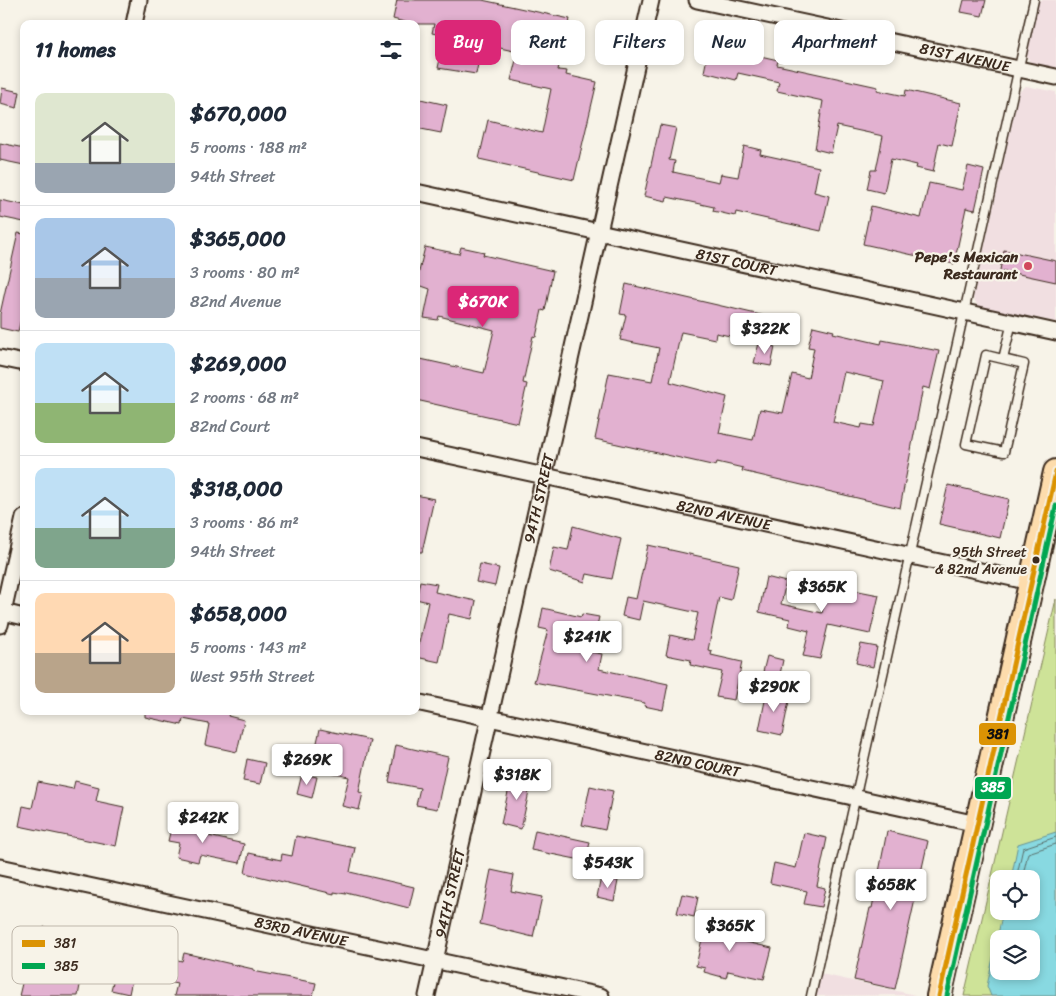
<!DOCTYPE html>
<html lang="en">
<head>
<meta charset="utf-8">
<style>
  :root { --surface:#fff; --page:#f2f2f3; --text:#1f2937; --muted:#747a83; --line:#e0e1e3; --accent:#db2777 }
  body { margin:0; font-family:Sriracha,sans-serif; background:var(--page); color:var(--text); height:100vh; display:flex; flex-direction:column; font-size:19px; white-space:nowrap }
  * { box-sizing:border-box; margin:0 }
  p { font-size:16px; color:var(--muted) }
  .icon { flex:none; width:28px; height:28px; fill:none; stroke:currentColor; stroke-width:2; stroke-linecap:round; stroke-linejoin:round }
  .map { position:relative; flex:1; overflow:hidden }
  .drawer { position:absolute; left:20px; top:20px; width:400px; height:695px; display:flex; flex-direction:column; background:var(--surface); border-radius:10px; box-shadow:0 2px 8px #0003 }
  .drawer>* { flex:none }
  .top-card { position:absolute; left:435px; top:20px; width:475px; height:45px; display:flex; gap:10px }
  .buttons { position:absolute; left:990px; top:870px; display:grid; gap:10px }
  .buttons a { display:grid; place-items:center; width:50px; height:50px; border-radius:10px; background:var(--surface); box-shadow:0 2px 8px #0003; font-size:25px }
  .price { position:absolute; translate:-50% -42px; padding:0 11px; border-radius:5px; background:#fff; color:#222; font-size:16px; line-height:32px; filter:drop-shadow(0 1px 2px #0008) }
  .price::after { content:''; position:absolute; left:50%; top:30px; width:15px; height:11px; margin-left:-8px; background:inherit; clip-path:polygon(0 0,100% 0,50% 100%) }
  .price.current { background:var(--accent); color:#fff }
  ul { padding:0; list-style:none }
  li { display:flex; align-items:center; gap:15px; height:125px; padding:0 15px }
  li+li { border-top:1px solid var(--line) }
  li span { display:grid; place-items:center; flex:none; width:140px; height:100px; border-radius:10px; color:#555 }
  li>.icon { margin-inline-start:auto }
  span .icon { width:60px; height:60px; fill:#fffc; stroke-width:1 }
  li b { font-size:21px }
  h2 { display:flex; justify-content:space-between; align-items:center; height:60px; padding:0 15px; font-size:21px }
  .tag { padding:0 18px; border-radius:10px; background:var(--surface); box-shadow:0 2px 8px #0003; font-size:18px; line-height:45px }
  .tag.current { background:var(--accent); color:#fff }
  .map>svg:first-child { display:block }
  .built { fill:#f1dfe1 }
  .green { fill:#cee398; stroke:#84865b; fill-rule:evenodd }
  .water { fill:#88d9e1; stroke:#699393; fill-rule:evenodd }
  .lines { fill:none; stroke-linecap:round; stroke-linejoin:round }
  .shore { stroke:#5a706c; stroke-width:1 }
  .building { fill:#e2b1d0; stroke:#3b2a1e; fill-rule:evenodd }
  .lane-casing { stroke:#3b2a1e; stroke-width:11 }
  .street-casing { stroke:#3b2a1e; stroke-width:19 }
  .primary-casing { stroke:#3b2a1e; stroke-width:28 }
  .lane { stroke:#f7f3e8; stroke-width:8 }
  .street { stroke:#f7f3e8; stroke-width:15 }
  .primary { stroke:#fddcac; stroke-width:24 }
  .bus-1-casing { stroke:#f7f3e8; stroke-width:9 }
  .bus-2-casing { stroke:#f7f3e8; stroke-width:9 }
  .bus-1 { stroke:#db9304; stroke-width:5 }
  .bus-2 { stroke:#00a651; stroke-width:5 }
  .poi-dot { fill:#d1495b; stroke:#f7f3e8; stroke-width:2 }
  .bus-dot { fill:#3b2a1e; stroke:#f7f3e8; stroke-width:2 }
  .labels { text-anchor:middle; dominant-baseline:central; stroke-width:4.5; stroke-linejoin:round; paint-order:stroke }
  .bus-label { font-size:14px; fill:#3b2a1e; stroke:#f7f3e8; text-anchor:end }
  .street-label { font-size:15px; fill:#3b2a1e; stroke:#f7f3e8 }
  .poi-label { font-size:15px; font-weight:bold; fill:#3b2a1e; stroke:#f7f3e8; text-anchor:end }
  .key { fill:#f7f3e8; stroke:#bfb7ab; stroke-width:1 }
  .key-label { font-size:14px; fill:#3b2a1e }
  .line-badge { stroke:#f7f3e8; stroke-width:2 }
  .badge-label { font-size:14px; text-anchor:middle; font-weight:bold; fill:#fff }
  .pale-badge-label { font-size:14px; text-anchor:middle; font-weight:bold; fill:#111 }
</style>
</head>
<body>
<div class="map">
<svg width="1056" height="996" viewBox="0 0 1056 996">
  <rect width="100%" height="100%" fill="#f7f3e8"/>
  <filter id="ink" filterUnits="userSpaceOnUse"><feTurbulence type="fractalNoise" baseFrequency=".02" numOctaves="2"/><feDisplacementMap in="SourceGraphic" scale="10" xChannelSelector="R" yChannelSelector="G"/><feConvolveMatrix kernelMatrix="1 2 1 2 8 2 1 2 1" color-interpolation-filters="sRGB"/></filter>
  <g filter="url(#ink)">
    <path class="built" d="M 1039,0 L 1056,0 L 1056,69 L 1031,64 L 1027,56 Z
      M 1026,86 L 1056,92 L 1056,322 L 978,306 L 973,298 L 1019,92 Z
      M 817,973 L 915,995 L 811,996 Z"/>
    <path class="green" d="M 1056,599 L 1056,996 L 964,996 ZM 999,879 L 1031,879 L 1031,911 L 999,911 ZM 999,939 L 1031,939 L 1031,971 L 999,971 Z"/>
    <path class="water" d="M 1056,832 L 1056,996 L 991,996 L 987,986 L 1003,911 L 1031,911 L 1031,879 L 1011,879 L 1018,844 ZM 999,939 L 1031,939 L 1031,971 L 999,971 Z"/>
    <g class="lines">
      <path class="shore" d="M 1016,879 L 1023,848 L 1056,837
        M 1022,879 L 1028,853 L 1056,844"/>
    </g>
    <path class="building" d="M 397,0 L 482,0 L 570,19 L 558,70 L 567,71 L 566,75 L 597,82 L 574,180 L 479,159 L 488,120 L 542,133 L 551,89 L 511,80 L 518,52 L 482,44 L 476,74 L 438,68 L 445,36 L 432,33 L 434,24 L 412,24 L 393,19 Z
      M 964,0 L 986,0 L 982,16 L 961,12 Z
      M 709,48 L 755,58 L 756,55 L 778,60 L 777,65 L 878,87 L 877,90 L 905,96 L 906,90 L 961,103 L 952,146 L 939,143 L 933,172 L 916,168 L 917,165 L 891,159 L 884,193 L 867,189 L 871,170 L 876,170 L 883,136 L 837,126 L 831,153 L 815,149 L 823,101 L 777,91 L 779,82 L 738,73 L 736,80 L 704,72 Z
      M 2,88 L 20,92 L 17,108 L 0,104 Z
      M 416,98 L 447,105 L 441,133 L 416,128 Z
      M 660,125 L 676,128 L 669,160 L 675,161 L 673,172 L 719,182 L 721,174 L 738,177 L 744,146 L 761,150 L 760,154 L 819,167 L 814,192 L 829,196 L 821,231 L 736,212 L 735,216 L 713,211 L 714,207 L 667,197 L 666,201 L 644,196 Z
      M 0,143 L 24,148 L 24,165 L 0,160 Z
      M 968,166 L 984,170 L 975,210 L 966,208 L 954,264 L 863,244 L 871,206 L 921,218 L 929,183 L 962,190 Z
      M 0,200 L 24,205 L 24,222 L 0,217 Z
      M 18,233 L 24,234 L 24,305 L 18,332 L 0,328 L 0,314 Z
      M 425,247 L 459,254 L 461,247 L 484,252 L 483,255 L 553,271 L 545,311 L 542,310 L 536,337 L 533,336 L 523,383 L 527,384 L 518,423 L 416,400 L 416,358 L 484,373 L 494,330 L 439,316 L 438,320 L 424,318 L 430,289 L 416,284 Z
      M 1004,250 L 1056,261 L 1056,282 L 1000,270 Z
      M 626,284 L 765,316 L 758,342 L 716,333 L 715,339 L 681,332 L 670,382 L 727,397 L 719,433 L 753,440 L 760,409 L 783,413 L 792,374 L 808,378 L 814,348 L 808,347 L 813,326 L 834,331 L 833,333 L 881,344 L 882,340 L 939,351 L 930,389 L 923,387 L 900,508 L 742,471 L 743,468 L 717,462 L 716,466 L 595,439 L 609,373 L 652,381 L 659,348 L 620,340 L 626,315 L 620,314 ZM 844,372 L 884,381 L 874,426 L 862,424 L 861,428 L 833,422 Z
      M 759,343 L 775,347 L 771,366 L 754,363 Z
      M 948,485 L 1009,499 L 1000,538 L 939,524 Z
      M 416,495 L 434,499 L 422,552 L 416,552 Z
      M 573,526 L 621,539 L 612,579 L 587,574 L 585,582 L 549,571 L 554,547 L 568,550 Z
      M 648,545 L 739,565 L 731,600 L 719,597 L 708,650 L 712,651 L 711,655 L 742,662 L 734,700 L 716,697 L 722,672 L 690,665 L 691,660 L 666,655 L 670,635 L 692,640 L 698,613 L 643,601 L 639,620 L 622,616 L 626,597 L 636,599 Z
      M 480,564 L 499,568 L 495,586 L 476,582 Z
      M 766,577 L 786,582 L 781,604 L 822,613 L 828,585 L 879,595 L 870,634 L 828,625 L 820,659 L 803,656 L 809,631 L 789,626 L 790,619 L 759,612 Z
      M 420,581 L 437,584 L 435,592 L 476,601 L 472,619 L 449,614 L 439,662 L 416,657 L 428,602 L 416,599 Z
      M 543,608 L 581,617 L 582,614 L 599,617 L 591,652 L 602,654 L 599,669 L 668,684 L 663,710 L 644,706 L 645,703 L 534,682 L 548,630 L 539,628 Z
      M 861,644 L 877,647 L 873,667 L 856,663 Z
      M 767,656 L 783,660 L 779,679 L 762,676 Z
      M 767,691 L 790,696 L 782,735 L 759,730 Z
      M 145,711 L 230,711 L 228,716 L 244,720 L 237,752 L 205,745 L 209,724 L 183,719 L 182,725 L 145,717 Z
      M 320,729 L 370,740 L 359,792 L 363,793 L 359,810 L 342,806 L 349,777 L 311,769 Z
      M 396,745 L 448,757 L 437,809 L 416,805 L 420,788 L 389,782 Z
      M 247,759 L 265,763 L 260,784 L 243,781 Z
      M 302,774 L 317,777 L 312,798 L 297,794 Z
      M 512,774 L 532,778 L 521,829 L 501,824 Z
      M 75,781 L 99,787 L 96,801 L 124,807 L 116,846 L 19,826 L 23,806 L 32,808 L 38,782 L 73,789 Z
      M 590,786 L 613,791 L 605,830 L 582,825 Z
      M 173,820 L 206,827 L 204,835 L 244,844 L 240,863 L 200,855 L 198,862 L 176,857 L 179,843 L 168,841 Z
      M 535,830 L 590,842 L 586,861 L 531,850 Z
      M 887,831 L 928,841 L 895,989 L 854,980 L 870,908 L 872,908 Z
      M 804,833 L 827,838 L 817,886 L 825,888 L 821,907 L 804,904 L 807,891 L 770,883 L 774,863 L 796,868 Z
      M 296,836 L 355,848 L 350,872 L 414,887 L 409,908 L 346,892 L 346,894 L 334,892 L 334,894 L 245,873 L 249,853 L 281,860 L 282,854 L 292,856 Z
      M 491,870 L 514,875 L 511,891 L 542,897 L 533,937 L 480,924 Z
      M 601,877 L 618,881 L 614,901 L 597,897 Z
      M 682,894 L 698,897 L 694,917 L 677,913 Z
      M 707,916 L 733,922 L 729,938 L 772,948 L 764,979 L 728,971 L 726,978 L 704,972 L 705,968 L 696,966 Z
      M 44,927 L 156,951 L 156,955 L 182,961 L 184,953 L 253,969 L 253,971 L 316,983 L 313,996 L 174,996 L 177,984 L 133,975 L 129,994 L 111,990 L 113,982 L 82,975 L 78,996 L 19,996 L 24,975 L 33,977 Z"/>
    <g class="lines">
      <g class="lane-casing">
        <path id="lane" d="M 986,355 L 1024,364 L 1004,452 L 966,444 Z
          M 1003,359 L 1012,322
          M 811,996 L 1034,0"/>
      </g>
      <g class="street-casing">
        <g id="street">
          <path id="s1" d="M 697,0 L 1056,77"/>
          <path d="M 134,24 L 139,0"/>
          <path id="s2" d="M 416,192 L 1056,332"/>
          <path d="M 0,358 L 24,363"/>
          <path id="s3" d="M 416,448 L 1031,582"/>
          <path d="M 3,612 L 24,617"/>
          <path d="M 0,625 L 24,518"/>
          <path id="s4" d="M 416,702 L 977,824"/>
          <path id="s5" d="M 0,867 L 601,996"/>
          <path id="s6" d="M 427,996 L 651,0"/>
        </g>
      </g>
      <g class="primary-casing">
        <path id="primary" d="M 939,996 L 1056,472"/>
      </g>
      <use href="#lane" class="lane"/>
      <use href="#street" class="street"/>
      <use href="#primary" class="primary"/>
      <g class="bus-1-casing">
        <path id="bus-1" d="M 939,996 L 1056,472"/>
      </g>
      <g class="bus-2-casing">
        <path id="bus-2" d="M 947,996 L 1056,506"/>
      </g>
      <use href="#bus-1" class="bus-1"/>
      <use href="#bus-2" class="bus-2"/>
    </g>
  </g>
  <circle class="poi-dot" cx="1028" cy="266" r="5"/>
  <circle class="bus-dot" cx="1036" cy="560" r="4.5"/>
  <g class="labels">
    <g class="bus-label">
      <text x="1027" y="552">95th Street<tspan x="1027" dy="17">&amp; 82nd Avenue</tspan></text>
    </g>
    <g class="street-label">
      <text stroke="none"><textPath href="#s1" startOffset="274">81ST AVENUE</textPath></text>
      <text stroke="none"><textPath href="#s2" startOffset="328">81ST COURT</textPath></text>
      <text stroke="none"><textPath href="#s6" startOffset="510">94TH STREET</textPath></text>
      <text stroke="none"><textPath href="#s3" startOffset="315">82ND AVENUE</textPath></text>
      <text stroke="none"><textPath href="#s4" startOffset="288">82ND COURT</textPath></text>
      <text stroke="none"><textPath href="#s6" startOffset="105">94TH STREET</textPath></text>
      <text stroke="none"><textPath href="#s5" startOffset="308">83RD AVENUE</textPath></text>
    </g>
    <g class="poi-label">
      <text x="1018" y="257">Pepe's Mexican<tspan x="1018" dy="17">Restaurant</tspan></text>
    </g>
  </g>
  <rect x="12" y="926" width="166" height="58" rx="8" class="key"/>
  <rect x="22" y="940" width="23" height="7" fill="#db9304"/>
  <rect x="22" y="963" width="23" height="6" fill="#00a651"/>
  <g class="key-label">
    <text x="54" y="948">381</text>
    <text x="54" y="971">385</text>
  </g>
  <g class="line-badge">
    <rect x="978" y="722" width="39" height="24" rx="5" fill="#db9304"/>
    <rect x="974" y="776" width="38" height="24" rx="5" fill="#00a651"/>
  </g>
  <g class="badge-label">
    <text x="993" y="792">385</text>
  </g>
  <g class="pale-badge-label">
    <text x="998" y="739">381</text>
  </g>
</svg>
<div class="buttons">
<a><svg class="icon" aria-label="locate" viewBox="0 0 24 24"><circle cx="12" cy="12" r="6"/><path d="M12 2v4M12 18v4M2 12h4M18 12h4"/></svg></a>
<a><svg class="icon" aria-label="layers" viewBox="0 0 24 24"><path d="M12 4l9 5-9 5-9-5zM3 14l9 5 9-5"/></svg></a>
</div>
<b class="price current" style="left:483px;top:328px">$670K</b>
<b class="price" style="left:765px;top:355px">$322K</b>
<b class="price" style="left:822px;top:613px">$365K</b>
<b class="price" style="left:587px;top:663px">$241K</b>
<b class="price" style="left:774px;top:713px">$290K</b>
<b class="price" style="left:307px;top:786px">$269K</b>
<b class="price" style="left:517px;top:801px">$318K</b>
<b class="price" style="left:203px;top:844px">$242K</b>
<b class="price" style="left:608px;top:889px">$543K</b>
<b class="price" style="left:891px;top:911px">$658K</b>
<b class="price" style="left:730px;top:952px">$365K</b>
<div class="top-card">
<a class="tag current">Buy</a>
<a class="tag">Rent</a>
<a class="tag">Filters</a>
<a class="tag">New</a>
<a class="tag">Apartment</a>
</div>
<section class="drawer">
<h2>11 homes<svg class="icon" aria-label="filters" viewBox="0 0 24 24"><path d="M4 7h16M4 17h16"/><circle cx="9" cy="7" r="2"/><circle cx="15" cy="17" r="2"/></svg></h2>
<ul>
<li><span style="background:linear-gradient(#dfe7d0 70%,#9aa5b1 0)"><svg class="icon" aria-label="home" viewBox="0 0 24 24"><path d="M3 11l9-7 9 7M6 9v11h12V9"/></svg></span><div><b>$670,000</b><p>5 rooms · 188 m²</p><p>94th Street</p></div></li>
<li><span style="background:linear-gradient(#a9c7e8 60%,#9aa5b1 0)"><svg class="icon" aria-label="home" viewBox="0 0 24 24"><path d="M3 11l9-7 9 7M6 9v11h12V9"/></svg></span><div><b>$365,000</b><p>3 rooms · 80 m²</p><p>82nd Avenue</p></div></li>
<li><span style="background:linear-gradient(#bfe0f5 60%,#8fb573 0)"><svg class="icon" aria-label="home" viewBox="0 0 24 24"><path d="M3 11l9-7 9 7M6 9v11h12V9"/></svg></span><div><b>$269,000</b><p>2 rooms · 68 m²</p><p>82nd Court</p></div></li>
<li><span style="background:linear-gradient(#bfe0f5 60%,#7fa58c 0)"><svg class="icon" aria-label="home" viewBox="0 0 24 24"><path d="M3 11l9-7 9 7M6 9v11h12V9"/></svg></span><div><b>$318,000</b><p>3 rooms · 86 m²</p><p>94th Street</p></div></li>
<li><span style="background:linear-gradient(#ffd9b3 60%,#b9a48a 0)"><svg class="icon" aria-label="home" viewBox="0 0 24 24"><path d="M3 11l9-7 9 7M6 9v11h12V9"/></svg></span><div><b>$658,000</b><p>5 rooms · 143 m²</p><p>West 95th Street</p></div></li>
</ul>
</section>
</div>
</body>
</html>
